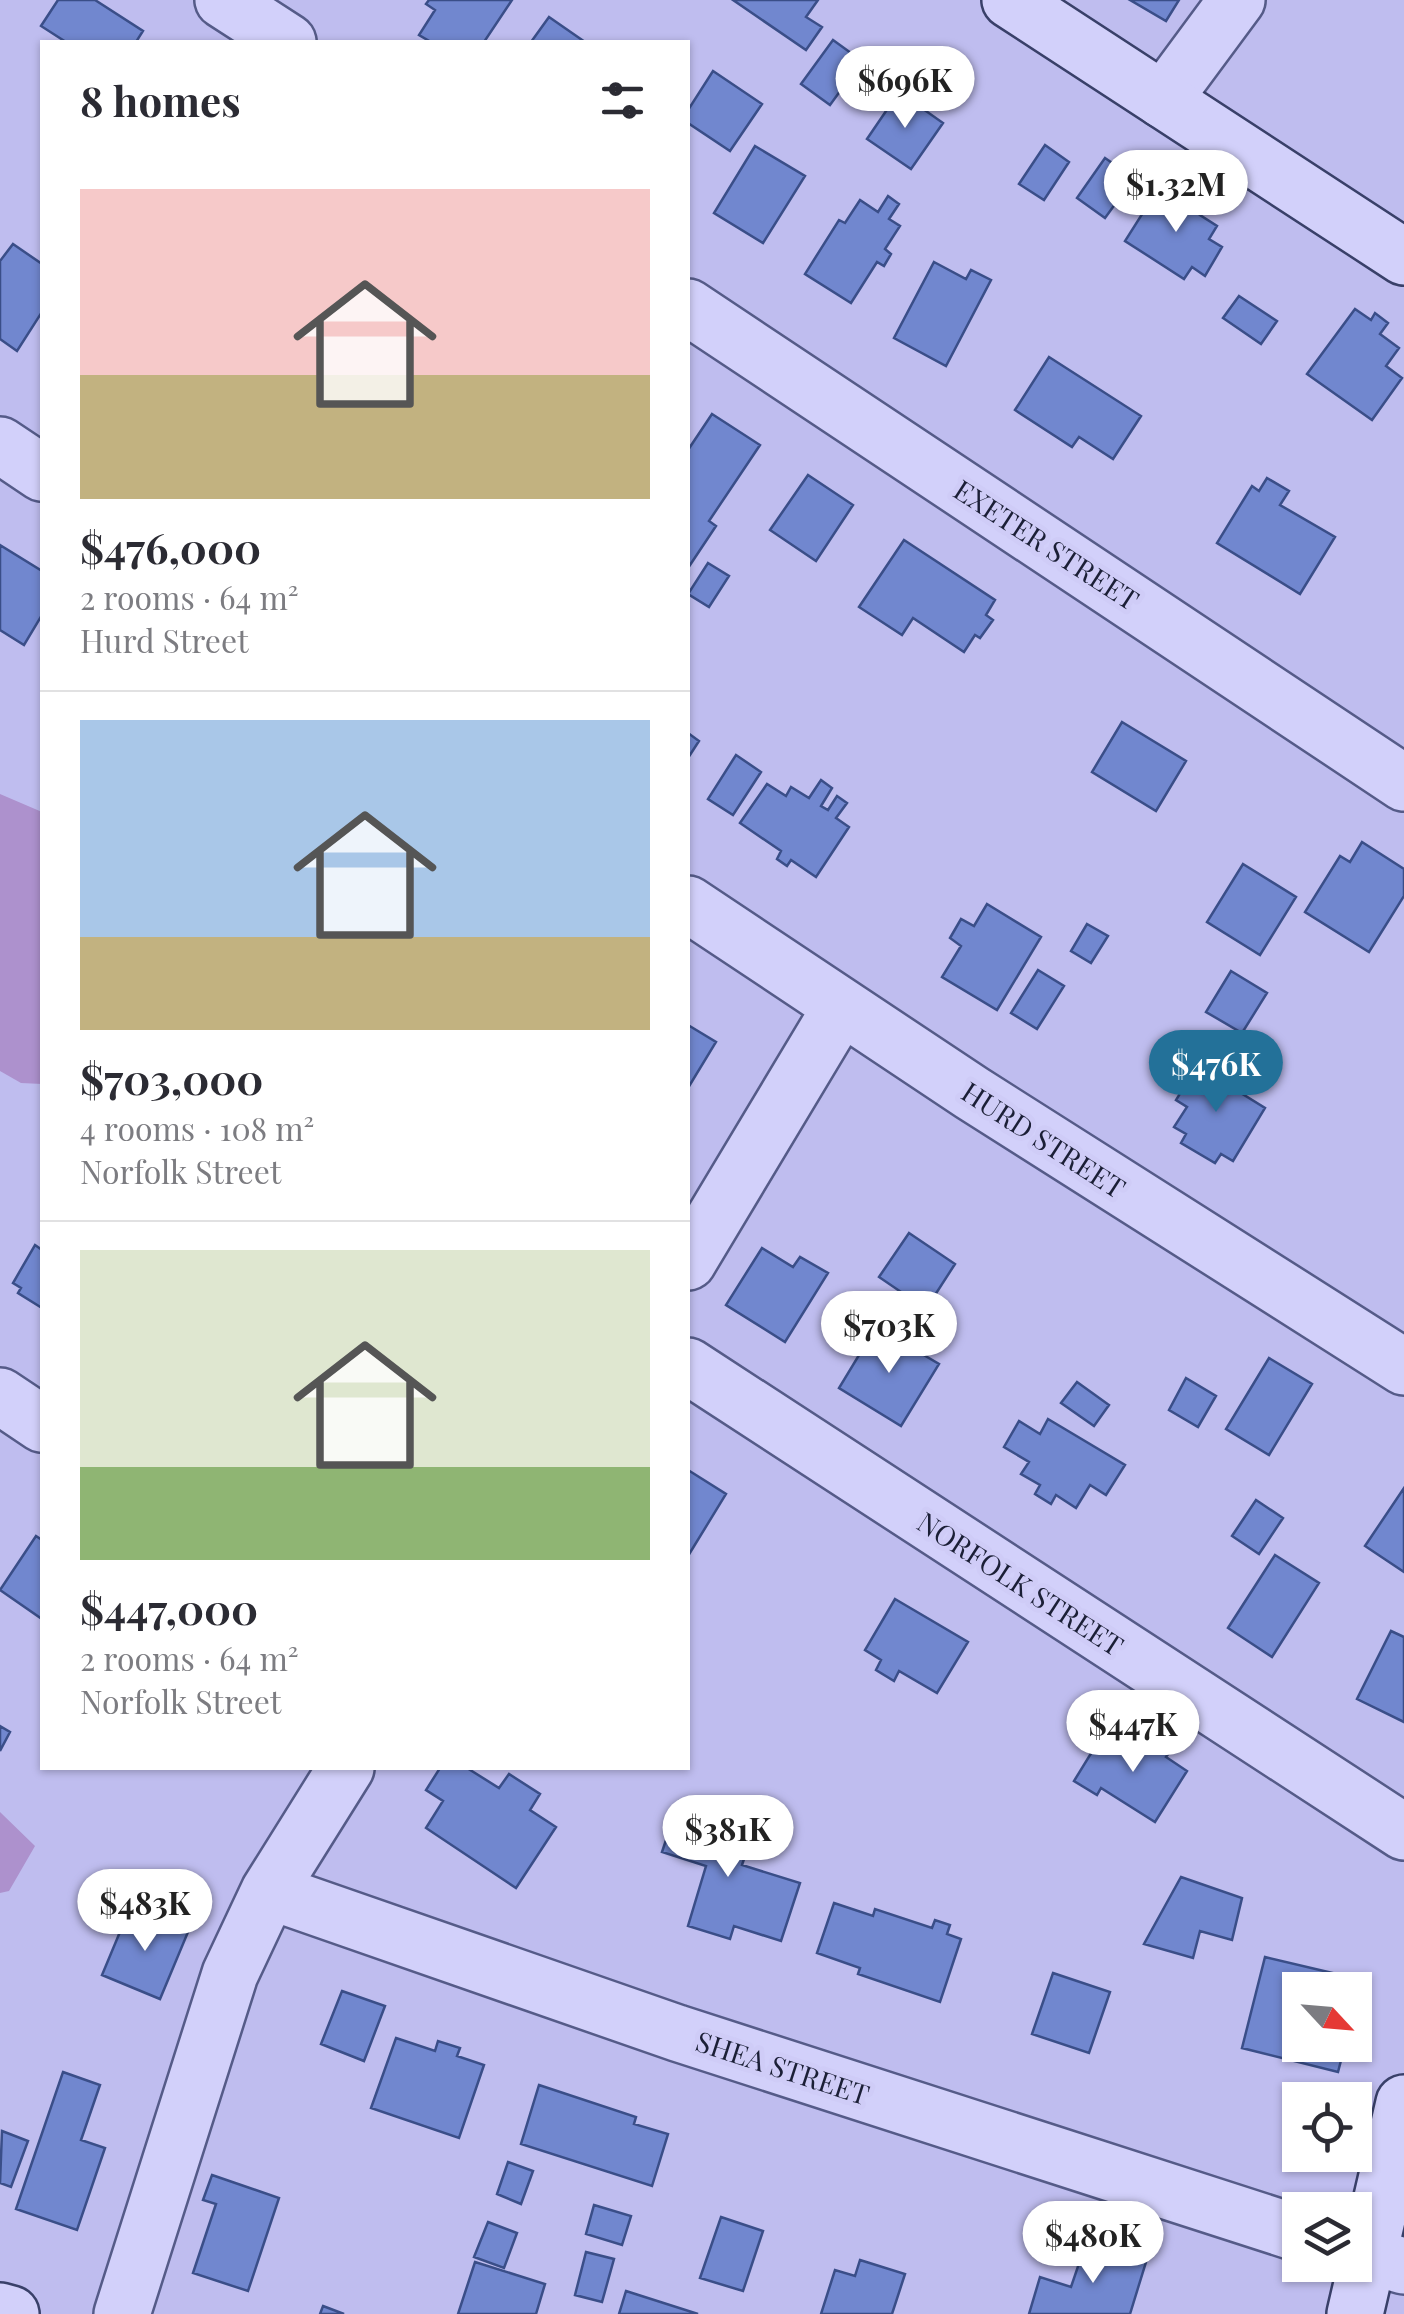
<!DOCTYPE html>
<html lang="en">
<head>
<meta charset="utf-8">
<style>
  :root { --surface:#fff; --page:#f7f7f7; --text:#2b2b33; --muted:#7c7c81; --line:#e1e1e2; --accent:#237199 }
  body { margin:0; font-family:"Playfair Display",serif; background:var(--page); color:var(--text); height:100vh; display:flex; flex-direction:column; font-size:38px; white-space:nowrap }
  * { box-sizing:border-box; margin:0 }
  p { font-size:32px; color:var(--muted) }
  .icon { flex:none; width:55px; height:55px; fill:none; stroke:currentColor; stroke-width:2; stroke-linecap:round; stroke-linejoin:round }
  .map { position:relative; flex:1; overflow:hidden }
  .panel { position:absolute; left:40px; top:40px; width:650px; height:1730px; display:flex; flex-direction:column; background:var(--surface); border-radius:0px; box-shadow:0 2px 8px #0004 }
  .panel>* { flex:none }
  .needle { width:65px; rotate:116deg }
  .tools { position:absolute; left:1282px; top:1972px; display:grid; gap:20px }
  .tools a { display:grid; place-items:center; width:90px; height:90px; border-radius:0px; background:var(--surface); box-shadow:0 2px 8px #0004; font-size:50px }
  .price { position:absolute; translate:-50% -85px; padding:0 22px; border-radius:35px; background:#fff; color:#222; font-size:32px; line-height:65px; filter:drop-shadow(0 2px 5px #0008) }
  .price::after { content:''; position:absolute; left:50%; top:60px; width:30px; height:22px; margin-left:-15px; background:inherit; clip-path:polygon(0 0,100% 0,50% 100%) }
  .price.active { background:var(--accent); color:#fff }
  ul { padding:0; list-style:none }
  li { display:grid; align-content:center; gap:20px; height:530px; padding:0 40px }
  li+li { border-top:2px solid var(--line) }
  li span { display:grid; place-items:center; height:310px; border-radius:0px; color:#555 }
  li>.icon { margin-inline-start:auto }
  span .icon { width:180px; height:180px; fill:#fffc; stroke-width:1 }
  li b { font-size:42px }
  h2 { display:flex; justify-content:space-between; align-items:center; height:120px; padding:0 40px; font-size:42px }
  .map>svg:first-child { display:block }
  .green { fill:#ad91cd }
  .building { fill:#7187cf; stroke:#3a4e88; stroke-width:2.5 }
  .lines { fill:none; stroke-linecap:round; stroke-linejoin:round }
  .street-casing { stroke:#555b88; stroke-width:60 }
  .secondary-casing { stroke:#394069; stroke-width:60 }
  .street { stroke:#d2d0fa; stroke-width:55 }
  .secondary { stroke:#d2d0fa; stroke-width:55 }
  .labels { text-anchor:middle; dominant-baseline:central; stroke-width:10; stroke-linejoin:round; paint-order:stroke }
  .street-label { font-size:28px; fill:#1b1f36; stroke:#cfccf7 }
</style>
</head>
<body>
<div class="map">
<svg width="1404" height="2314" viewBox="0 0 1404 2314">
  <rect width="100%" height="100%" fill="#bfbdef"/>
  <path class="green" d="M 0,794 L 42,812 L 42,1084 L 21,1083 L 0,1071 Z
    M 0,1812 L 35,1846 L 9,1891 L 0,1893 Z"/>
  <path class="building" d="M 58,0 L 95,0 L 143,31 L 136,42 L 66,42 L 41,26 Z
    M 429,0 L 512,0 L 484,42 L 431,42 L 419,35 L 435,10 L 426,4 Z
    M 733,0 L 818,0 L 806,17 L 822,27 L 806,50 Z
    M 1130,0 L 1179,0 L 1166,21 Z
    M 549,17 L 585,42 L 531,42 Z
    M 833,40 L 862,61 L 830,105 L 801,84 Z
    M 713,71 L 762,104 L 730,151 L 688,123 L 688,110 Z
    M 899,92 L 943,123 L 911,169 L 867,139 Z
    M 1045,145 L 1069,162 L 1044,200 L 1019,184 Z
    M 755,146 L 805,176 L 763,243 L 714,213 Z
    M 1105,158 L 1134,178 L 1105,218 L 1077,198 Z
    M 1158,189 L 1180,203 L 1186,194 L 1205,206 L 1200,215 L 1217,226 L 1209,239 L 1222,247 L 1205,276 L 1192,267 L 1184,279 L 1125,241 Z
    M 888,196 L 899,204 L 889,219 L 900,226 L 885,249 L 891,254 L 884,266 L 877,262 L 851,303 L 805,274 L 839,220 L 845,223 L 860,200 L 878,212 Z
    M 13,244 L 42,264 L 42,312 L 17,351 L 0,339 L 0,261 Z
    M 934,262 L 966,279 L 971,270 L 991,280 L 946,366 L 894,338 Z
    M 1239,296 L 1277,321 L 1261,344 L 1223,318 Z
    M 1355,309 L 1371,320 L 1375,313 L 1388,323 L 1380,334 L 1399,348 L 1386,366 L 1402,378 L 1372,420 L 1307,374 Z
    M 1049,357 L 1141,416 L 1113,459 L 1079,437 L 1072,447 L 1015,410 Z
    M 712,414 L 760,445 L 709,521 L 716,526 L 688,568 L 688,450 Z
    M 808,475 L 853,505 L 816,561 L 770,530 Z
    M 1267,478 L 1289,491 L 1280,505 L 1335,537 L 1300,594 L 1217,543 L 1252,486 L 1259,491 Z
    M 904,540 L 995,600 L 986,615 L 993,620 L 980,638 L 975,635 L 964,652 L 913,618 L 902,635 L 859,607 Z
    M 0,545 L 42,571 L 42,615 L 24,645 L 0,630 Z
    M 708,563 L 729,576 L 709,607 L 688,594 Z
    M 1122,722 L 1186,761 L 1156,811 L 1092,772 Z
    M 688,733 L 699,741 L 688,758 Z
    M 736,755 L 761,772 L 733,815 L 708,799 Z
    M 821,780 L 832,788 L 821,806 L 828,810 L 837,796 L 847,803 L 836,818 L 849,827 L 816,877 L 791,860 L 787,866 L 777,859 L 781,851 L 740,823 L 767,784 L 786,796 L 791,787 L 809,798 Z
    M 1362,842 L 1404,869 L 1404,896 L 1369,952 L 1305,912 L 1340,856 L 1350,862 Z
    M 1243,864 L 1296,897 L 1260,955 L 1207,922 Z
    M 987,904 L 1041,937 L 997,1010 L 942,977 L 961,946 L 950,938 L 961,919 L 974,926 Z
    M 1087,924 L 1108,936 L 1091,963 L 1071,951 Z
    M 1038,970 L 1064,986 L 1037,1029 L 1011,1013 Z
    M 1231,971 L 1267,993 L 1242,1033 L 1206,1012 Z
    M 688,1025 L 716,1042 L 688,1088 Z
    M 1197,1066 L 1228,1085 L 1236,1073 L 1248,1081 L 1241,1093 L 1265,1108 L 1233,1161 L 1221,1154 L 1215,1163 L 1181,1143 L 1186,1134 L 1174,1127 L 1187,1107 L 1176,1100 Z
    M 909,1233 L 955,1264 L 926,1309 L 879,1277 Z
    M 35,1245 L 42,1250 L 42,1308 L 18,1293 L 21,1288 L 13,1283 Z
    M 762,1248 L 793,1267 L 800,1257 L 828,1273 L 785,1342 L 726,1305 Z
    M 876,1327 L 939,1364 L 901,1426 L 839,1388 Z
    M 1269,1358 L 1312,1384 L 1269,1455 L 1226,1429 Z
    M 1186,1378 L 1216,1396 L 1198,1427 L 1169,1410 Z
    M 1077,1382 L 1109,1405 L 1094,1426 L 1061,1403 Z
    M 1048,1419 L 1125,1465 L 1106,1495 L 1090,1485 L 1076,1508 L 1056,1495 L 1051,1504 L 1035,1494 L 1040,1485 L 1021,1474 L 1029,1462 L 1004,1447 L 1019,1421 L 1040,1434 Z
    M 688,1470 L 726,1494 L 688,1556 Z
    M 1404,1488 L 1404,1572 L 1365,1546 Z
    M 1256,1500 L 1283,1518 L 1259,1554 L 1232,1536 Z
    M 36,1536 L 42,1540 L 42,1619 L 0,1590 Z
    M 1275,1555 L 1319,1583 L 1272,1657 L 1228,1628 Z
    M 895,1599 L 968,1642 L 937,1693 L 899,1671 L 894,1681 L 876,1670 L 881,1660 L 865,1650 Z
    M 1391,1631 L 1404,1637 L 1404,1722 L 1357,1699 Z
    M 0,1726 L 10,1732 L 0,1751 Z
    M 1127,1733 L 1149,1747 L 1154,1739 L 1171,1750 L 1166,1757 L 1187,1771 L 1155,1822 L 1101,1788 L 1097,1795 L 1074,1781 L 1098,1742 L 1114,1752 Z
    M 440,1768 L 467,1768 L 499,1788 L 509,1774 L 540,1794 L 530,1810 L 556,1827 L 516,1888 L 426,1828 L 443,1801 L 426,1790 Z
    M 679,1801 L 726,1816 L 715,1850 L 744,1859 L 742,1865 L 800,1883 L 781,1941 L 734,1926 L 730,1939 L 688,1926 L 706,1866 L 662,1852 Z
    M 1181,1877 L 1242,1898 L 1232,1940 L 1200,1931 L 1193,1958 L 1144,1944 Z
    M 834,1903 L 873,1916 L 875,1909 L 932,1928 L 935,1920 L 950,1925 L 947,1934 L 961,1939 L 940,2002 L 858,1974 L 860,1968 L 817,1953 Z
    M 130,1908 L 188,1932 L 160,1999 L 102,1975 Z
    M 1265,1957 L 1362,1980 L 1355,2007 L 1355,1990 L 1300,1990 L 1300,2045 L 1345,2045 L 1338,2072 L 1242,2048 Z
    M 1053,1973 L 1110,1992 L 1089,2053 L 1032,2034 Z
    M 342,1991 L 385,2006 L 364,2061 L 321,2044 Z
    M 396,2038 L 435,2051 L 438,2041 L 460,2048 L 457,2056 L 484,2065 L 459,2138 L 371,2108 Z
    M 63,2072 L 100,2085 L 81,2140 L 105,2148 L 77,2230 L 16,2209 Z
    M 539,2085 L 636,2117 L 634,2124 L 668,2134 L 652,2186 L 521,2144 Z
    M 2,2131 L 28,2141 L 11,2187 L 0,2183 Z
    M 508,2162 L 533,2171 L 521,2204 L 497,2194 Z
    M 212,2175 L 279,2198 L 248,2291 L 193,2273 L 216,2204 L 203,2200 Z
    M 594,2205 L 631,2216 L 622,2245 L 586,2234 Z
    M 721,2217 L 763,2231 L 743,2291 L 700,2278 Z
    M 488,2222 L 517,2233 L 504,2268 L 474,2257 Z
    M 1086,2243 L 1146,2262 L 1130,2314 L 1029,2314 L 1040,2277 L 1071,2287 Z
    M 586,2252 L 614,2259 L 602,2302 L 575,2295 Z
    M 860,2260 L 905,2274 L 892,2314 L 821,2314 L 835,2270 L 855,2276 Z
    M 475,2262 L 545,2284 L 536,2314 L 458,2314 Z
    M 626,2291 L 698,2314 L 619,2314 Z
    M 323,2306 L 344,2314 L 320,2314 Z"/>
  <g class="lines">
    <g class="street-casing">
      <path id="street" d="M 223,0 L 288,42
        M 1163,100 L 1237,0
        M 688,307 L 1404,783
        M 0,445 L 42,473
        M 688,904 L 972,1093 L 1404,1367
        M 688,1262 L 841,1007
        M 688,1366 L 1404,1832
        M 0,1396 L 42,1424
        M 269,1891 L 677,2033 L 1300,2234
        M 1355,2252 L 1404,2266
        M 122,2314 L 230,1974 L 269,1891 L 346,1768"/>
    </g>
    <g class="secondary-casing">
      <path id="secondary" d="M 1010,0 L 1404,257
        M 0,2311 L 11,2314
        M 1355,2314 L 1404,2103"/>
    </g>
    <use href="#street" class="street"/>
    <use href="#secondary" class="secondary"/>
  </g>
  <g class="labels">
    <g class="street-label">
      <text transform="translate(1047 544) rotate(33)">EXETER STREET</text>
      <text transform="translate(1044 1139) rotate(33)">HURD STREET</text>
      <text transform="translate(1021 1583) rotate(33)">NORFOLK STREET</text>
      <text transform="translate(783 2067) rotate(18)">SHEA STREET</text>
    </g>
  </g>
</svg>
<div class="tools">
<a><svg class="needle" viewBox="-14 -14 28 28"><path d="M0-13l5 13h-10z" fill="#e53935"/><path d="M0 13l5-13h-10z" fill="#7c7c81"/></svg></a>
<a><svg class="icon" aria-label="locate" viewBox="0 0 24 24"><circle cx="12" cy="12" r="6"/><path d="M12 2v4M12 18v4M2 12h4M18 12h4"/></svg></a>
<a><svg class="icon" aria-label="layers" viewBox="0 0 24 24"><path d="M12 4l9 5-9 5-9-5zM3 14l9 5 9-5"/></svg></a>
</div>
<b class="price" style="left:905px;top:131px">$696K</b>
<b class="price" style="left:1176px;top:235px">$1.32M</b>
<b class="price active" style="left:1216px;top:1115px">$476K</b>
<b class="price" style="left:889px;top:1376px">$703K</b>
<b class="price" style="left:1133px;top:1775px">$447K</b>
<b class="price" style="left:728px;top:1880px">$381K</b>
<b class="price" style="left:145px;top:1954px">$483K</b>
<b class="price" style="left:1093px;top:2286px">$480K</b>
<section class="panel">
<h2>8 homes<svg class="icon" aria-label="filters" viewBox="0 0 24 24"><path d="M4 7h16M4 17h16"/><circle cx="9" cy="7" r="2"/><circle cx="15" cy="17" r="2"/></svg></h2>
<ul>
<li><span style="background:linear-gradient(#f6c9c9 60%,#c2b280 0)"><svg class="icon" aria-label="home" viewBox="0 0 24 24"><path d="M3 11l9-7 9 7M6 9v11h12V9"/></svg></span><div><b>$476,000</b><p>2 rooms · 64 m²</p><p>Hurd Street</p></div></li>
<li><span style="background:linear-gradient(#a9c7e8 70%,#c2b280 0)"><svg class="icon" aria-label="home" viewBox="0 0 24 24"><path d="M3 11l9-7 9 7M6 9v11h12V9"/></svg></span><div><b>$703,000</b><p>4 rooms · 108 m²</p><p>Norfolk Street</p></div></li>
<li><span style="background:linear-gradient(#dfe7d0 70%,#8fb573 0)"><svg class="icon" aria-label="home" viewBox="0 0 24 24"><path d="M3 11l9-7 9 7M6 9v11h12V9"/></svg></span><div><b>$447,000</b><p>2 rooms · 64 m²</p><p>Norfolk Street</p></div></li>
</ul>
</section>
</div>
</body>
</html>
